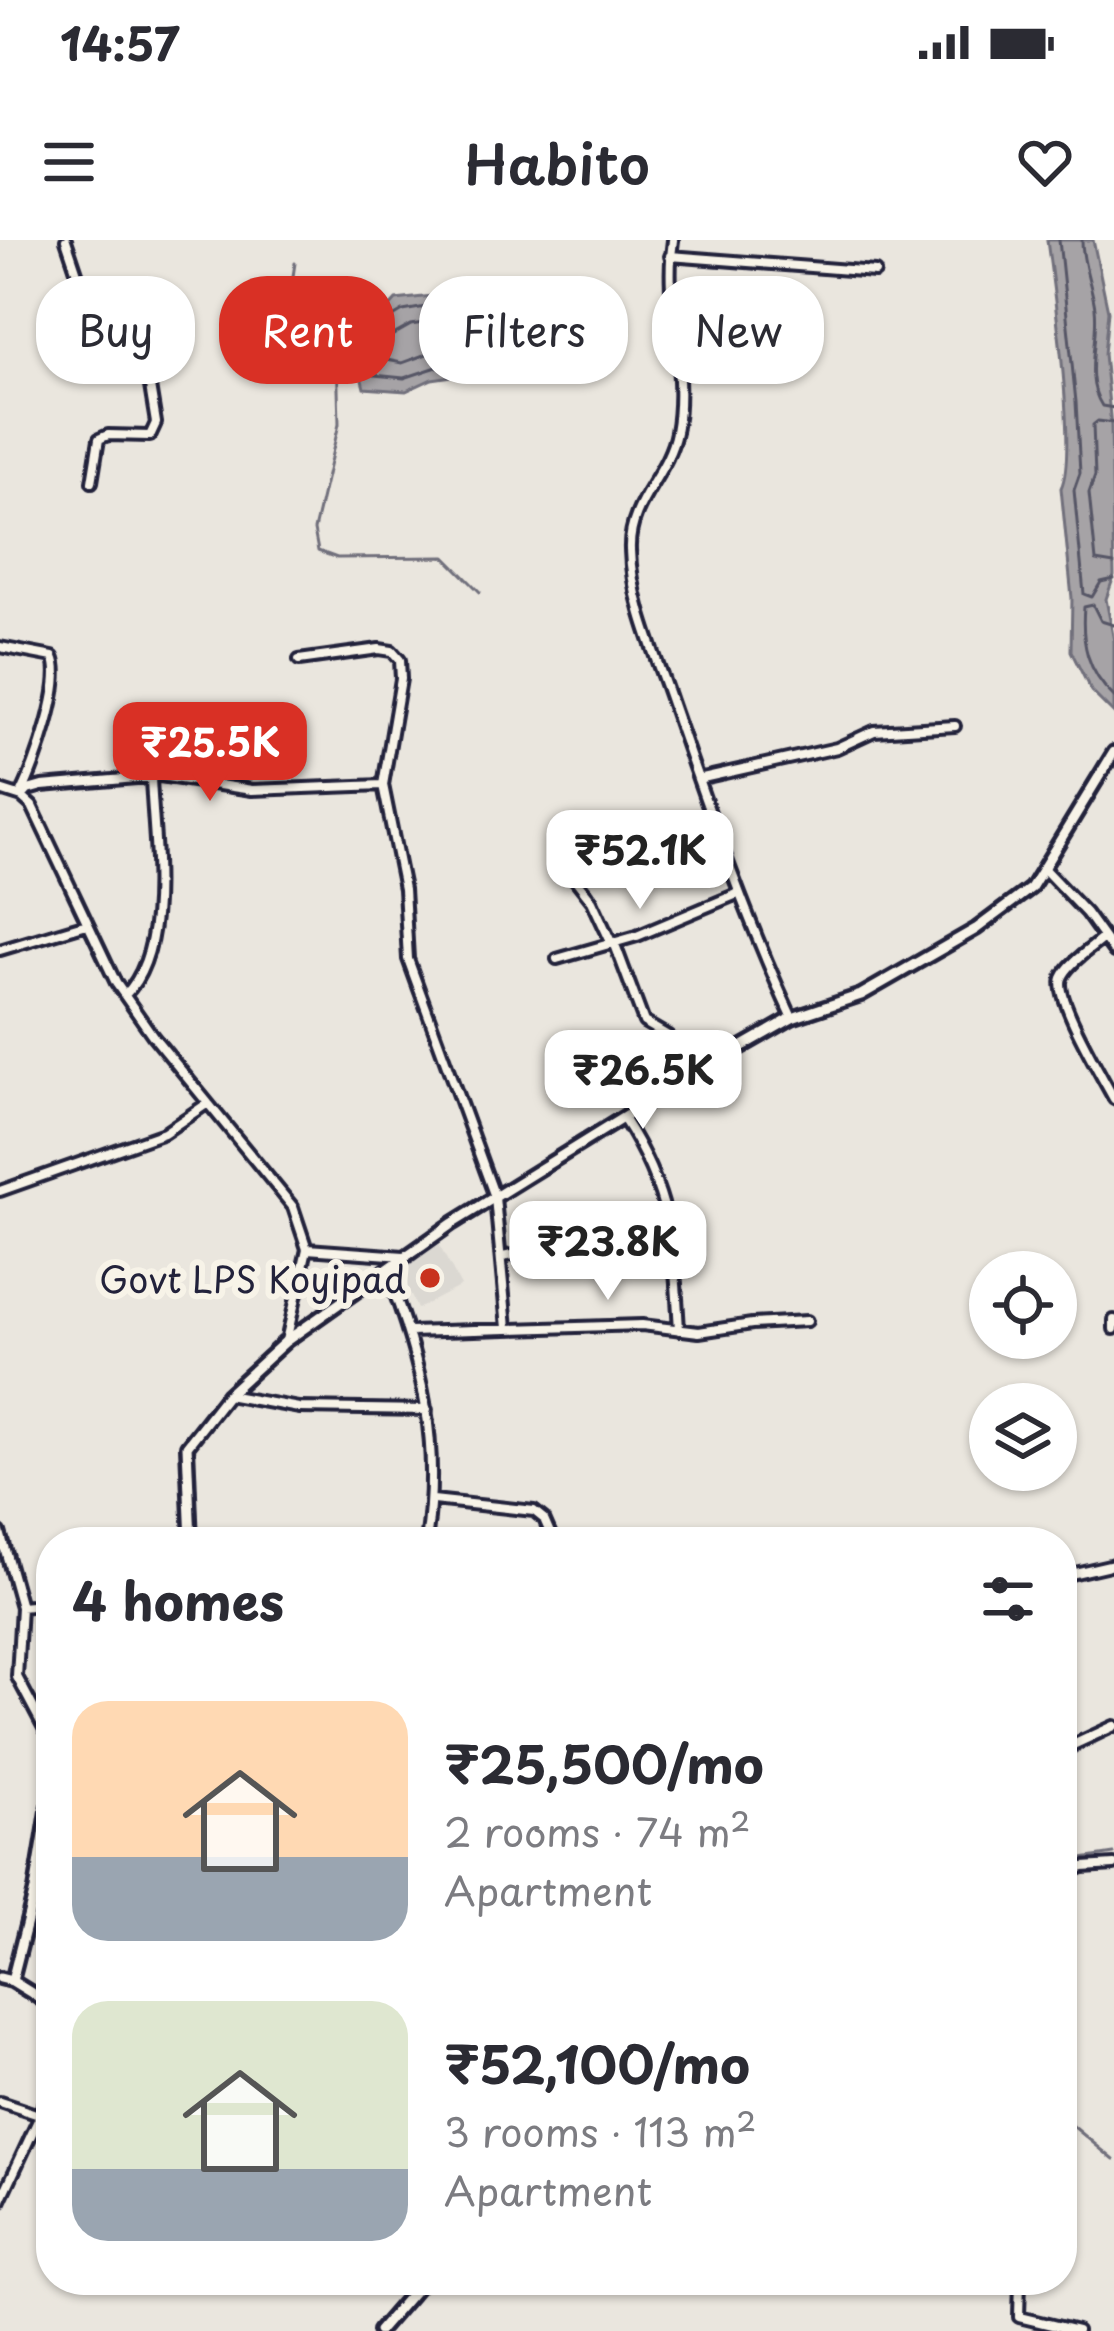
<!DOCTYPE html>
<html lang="en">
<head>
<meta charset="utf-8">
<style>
  :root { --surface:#fff; --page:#f7f7f7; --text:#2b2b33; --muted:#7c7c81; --accent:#d93025 }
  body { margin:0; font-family:"Playpen Sans",sans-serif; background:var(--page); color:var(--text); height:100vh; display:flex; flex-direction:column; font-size:45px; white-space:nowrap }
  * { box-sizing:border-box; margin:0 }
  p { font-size:39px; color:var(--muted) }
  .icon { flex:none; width:66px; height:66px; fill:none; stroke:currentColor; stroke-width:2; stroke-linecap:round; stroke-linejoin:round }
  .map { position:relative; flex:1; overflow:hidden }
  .panel { position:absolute; left:36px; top:1287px; width:1041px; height:768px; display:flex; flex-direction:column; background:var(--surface); border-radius:48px; box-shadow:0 3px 9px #0004 }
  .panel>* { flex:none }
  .banner { position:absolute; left:36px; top:36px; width:1044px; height:108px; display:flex; gap:24px }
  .buttons { position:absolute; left:969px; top:1011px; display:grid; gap:24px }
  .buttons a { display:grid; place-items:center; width:108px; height:108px; border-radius:50%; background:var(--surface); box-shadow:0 3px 9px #0004; font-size:60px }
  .price { position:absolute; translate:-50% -102px; padding:0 27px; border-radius:24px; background:#fff; color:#222; font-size:39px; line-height:78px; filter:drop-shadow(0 3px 6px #0008) }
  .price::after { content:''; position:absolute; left:50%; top:72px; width:36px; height:27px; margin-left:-18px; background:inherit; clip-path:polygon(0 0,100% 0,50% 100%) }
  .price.on { background:var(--accent); color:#fff }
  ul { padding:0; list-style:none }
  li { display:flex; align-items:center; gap:36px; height:300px; padding:0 36px }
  li span { display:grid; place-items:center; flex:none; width:336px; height:240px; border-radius:36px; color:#555 }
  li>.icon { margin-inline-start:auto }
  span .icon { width:144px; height:144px; fill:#fffc; stroke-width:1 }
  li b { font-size:51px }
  h2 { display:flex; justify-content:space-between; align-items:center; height:144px; padding:0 36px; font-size:51px }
  .tag { padding:0 42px; border-radius:48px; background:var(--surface); box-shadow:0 3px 9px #0004; font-size:42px; line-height:108px }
  .tag.on { background:var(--accent); color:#fff }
  .status { display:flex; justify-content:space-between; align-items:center; height:84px; padding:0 60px; background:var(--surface); direction:ltr }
  .status svg { height:33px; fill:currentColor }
  header { display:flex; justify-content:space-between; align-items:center; height:156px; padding:0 36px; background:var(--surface); font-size:54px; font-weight:600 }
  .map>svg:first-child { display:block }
  .built { fill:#dbd8d2 }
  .water { fill:#a6a3a6; stroke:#716f7b; stroke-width:3 }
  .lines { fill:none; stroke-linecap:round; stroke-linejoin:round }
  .shore { stroke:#575666; stroke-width:3 }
  .stream { stroke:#716f7b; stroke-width:3 }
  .minor-casing { stroke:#22223b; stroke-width:16 }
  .tertiary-casing { stroke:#22223b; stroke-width:18 }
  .minor { stroke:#f7f3e8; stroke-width:8 }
  .tertiary { stroke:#f7f3e8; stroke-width:9 }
  .poi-dot { fill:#c8321e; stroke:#f7f3e8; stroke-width:4.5 }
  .labels { text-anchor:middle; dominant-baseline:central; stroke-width:12; stroke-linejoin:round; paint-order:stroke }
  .poi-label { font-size:36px; fill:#22223b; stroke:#f7f3e8; text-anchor:end }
</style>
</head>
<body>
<div class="status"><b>14:57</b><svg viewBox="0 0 49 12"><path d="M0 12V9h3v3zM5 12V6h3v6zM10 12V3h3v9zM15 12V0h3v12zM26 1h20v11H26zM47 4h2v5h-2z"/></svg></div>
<header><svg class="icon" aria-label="menu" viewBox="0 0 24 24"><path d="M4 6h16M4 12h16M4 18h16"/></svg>Habito<svg class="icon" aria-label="heart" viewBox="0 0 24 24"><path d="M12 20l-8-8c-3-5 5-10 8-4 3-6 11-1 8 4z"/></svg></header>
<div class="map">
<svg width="1114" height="2091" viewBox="0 0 1114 2091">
  <rect width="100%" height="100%" fill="#eae6de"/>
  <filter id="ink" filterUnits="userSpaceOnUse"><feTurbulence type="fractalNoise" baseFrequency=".00833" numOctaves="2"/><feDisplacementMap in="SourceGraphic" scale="24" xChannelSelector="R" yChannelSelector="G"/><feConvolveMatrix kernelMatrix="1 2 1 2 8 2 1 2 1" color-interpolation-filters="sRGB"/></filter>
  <g filter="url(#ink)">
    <path class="built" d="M 439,1005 L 461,1046 L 417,1069 L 398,1026 Z"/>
    <path class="water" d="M 1047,0 L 1093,0 L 1108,71 L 1104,114 L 1111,186 L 1114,336 L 1106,359 L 1114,401 L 1114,474 L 1091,451 L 1071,411 L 1072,358 L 1061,248 C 1078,213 1053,47 1047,0 Z
      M 469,52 L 482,77 L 453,136 L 432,139 L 406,151 L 364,148 L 359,128 L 359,80 L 387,70 L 396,60 Z"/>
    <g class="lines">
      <path class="shore" d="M 1059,0 L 1076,162 L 1080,233 L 1074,250 L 1084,354 L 1092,357 L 1101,342 L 1114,339
        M 1082,0 C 1082,24 1092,45 1095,68 C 1099,99 1083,137 1102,166 L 1114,168
        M 437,65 L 460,65 L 468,77 L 446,124 L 404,138 L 374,135 L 373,89 L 403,71 Z
        M 441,80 L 447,87 L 435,111 L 402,123 L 387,120 L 388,98 L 411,85 Z
        M 1114,183 L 1098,181 L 1093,185 L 1095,236 L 1089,253 L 1096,321 L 1114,324
        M 1114,385 L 1101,381 L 1093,365 L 1084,367 C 1081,403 1087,431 1114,457"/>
      <path class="stream" d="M 295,23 L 292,43 L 320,57 L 341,51 L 337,114 L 339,184 L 314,290 L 318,311 L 337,318 L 445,317 L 480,352
        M 1062,1519 L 1114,1493
        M 1062,1622 L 1114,1614
        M 1062,1877 L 1114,1920"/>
      <g class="minor-casing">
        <path id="minor" d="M 66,0 L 96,90 L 127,91 L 142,97 L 156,183 L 150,196 L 108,195 L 99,199 L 92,242
          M 673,0 C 663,64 688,129 676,192 C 668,235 628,263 630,310 C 631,360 655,414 671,461 C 708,568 744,674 792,778
          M 670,16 L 875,32
          M 0,407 L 53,417 C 65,441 35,527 22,552
          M 299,420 L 379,409 L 392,411 L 400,420 L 401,439 L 383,545 L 404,649 L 408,719 L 495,957 L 507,1088
          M 698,539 L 837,508 L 874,491 L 955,486
          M 0,550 L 22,557 L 32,566 L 116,743 L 153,796 L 293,967 L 307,1009 L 286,1101
          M 22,557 L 28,550 L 42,546 L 160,536 L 252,550 L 383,545
          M 557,616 L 592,661 L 611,702
          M 1043,628 L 1086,673 L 1114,712
          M 1103,698 C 1092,708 1068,723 1062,738 C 1054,757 1103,838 1114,859
          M 614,702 L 644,782 L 668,796 L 687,838
          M 0,710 L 87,684
          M 557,719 L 637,696 L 737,654
          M 125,755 C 172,708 153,600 151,537
          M 623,878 C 671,952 674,1004 679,1090
          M 0,951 L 164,893 L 208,863
          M 307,1009 L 404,1016
          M 503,1017 L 558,1005 L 673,998
          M 386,1030 C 422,1123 441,1202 426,1302
          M 1114,1080 L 1114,1089
          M 410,1092 L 642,1085 L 699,1092 L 752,1084 L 807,1081
          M 227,1155 L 299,1168 L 427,1170
          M 433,1260 L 534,1271 L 544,1279 L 554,1302
          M 0,1292 L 21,1367 L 17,1437 L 51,1501
          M 1062,1336 L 1114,1324
          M 21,1367 L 51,1364
          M 1062,1510 L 1114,1486
          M 1062,1635 L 1083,1627 L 1114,1625
          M 0,1862 L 51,1879
          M 0,1962 L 40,1876 L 51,1835
          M 531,2040 L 554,2045 L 586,2040
          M 1020,2040 L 1019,2077 L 1077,2091"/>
      </g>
      <g class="tertiary-casing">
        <path id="tertiary" d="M 191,1302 L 187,1206 L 227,1155 L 286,1101 L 453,983 L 687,838 L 792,778 L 861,755 L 976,689 L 1031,648 L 1114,512
          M 0,1738 L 12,1741 L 35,1650 L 51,1553
          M 12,1741 L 51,1765
          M 379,2091 L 423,2040"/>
      </g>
      <use href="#minor" class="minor"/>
      <use href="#tertiary" class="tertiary"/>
    </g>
  </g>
  <circle class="poi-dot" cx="430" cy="1038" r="12"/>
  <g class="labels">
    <g class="poi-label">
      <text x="406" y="1038">Govt LPS Koyipad</text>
    </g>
  </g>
</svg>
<div class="buttons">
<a><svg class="icon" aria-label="locate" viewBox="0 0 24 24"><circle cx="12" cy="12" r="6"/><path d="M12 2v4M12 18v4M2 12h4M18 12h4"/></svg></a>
<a><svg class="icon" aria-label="layers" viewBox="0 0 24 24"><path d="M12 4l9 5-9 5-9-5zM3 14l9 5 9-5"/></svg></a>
</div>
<b class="price on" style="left:210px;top:564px">₹25.5K</b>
<b class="price" style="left:640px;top:672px">₹52.1K</b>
<b class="price" style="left:643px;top:892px">₹26.5K</b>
<b class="price" style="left:608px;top:1063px">₹23.8K</b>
<div class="banner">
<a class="tag">Buy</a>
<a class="tag on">Rent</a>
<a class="tag">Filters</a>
<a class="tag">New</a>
</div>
<section class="panel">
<h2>4 homes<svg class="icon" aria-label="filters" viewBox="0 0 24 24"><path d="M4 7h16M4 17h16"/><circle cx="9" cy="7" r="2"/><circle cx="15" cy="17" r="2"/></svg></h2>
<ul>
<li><span style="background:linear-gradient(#ffd9b3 65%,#9aa5b1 0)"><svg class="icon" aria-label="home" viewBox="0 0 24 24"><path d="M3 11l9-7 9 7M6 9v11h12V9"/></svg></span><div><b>₹25,500/mo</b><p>2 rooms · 74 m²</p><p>Apartment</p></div></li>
<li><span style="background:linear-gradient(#dfe7d0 70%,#9aa5b1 0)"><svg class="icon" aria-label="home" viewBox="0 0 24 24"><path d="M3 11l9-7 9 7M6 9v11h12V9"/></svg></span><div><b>₹52,100/mo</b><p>3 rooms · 113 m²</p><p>Apartment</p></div></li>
</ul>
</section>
</div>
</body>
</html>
